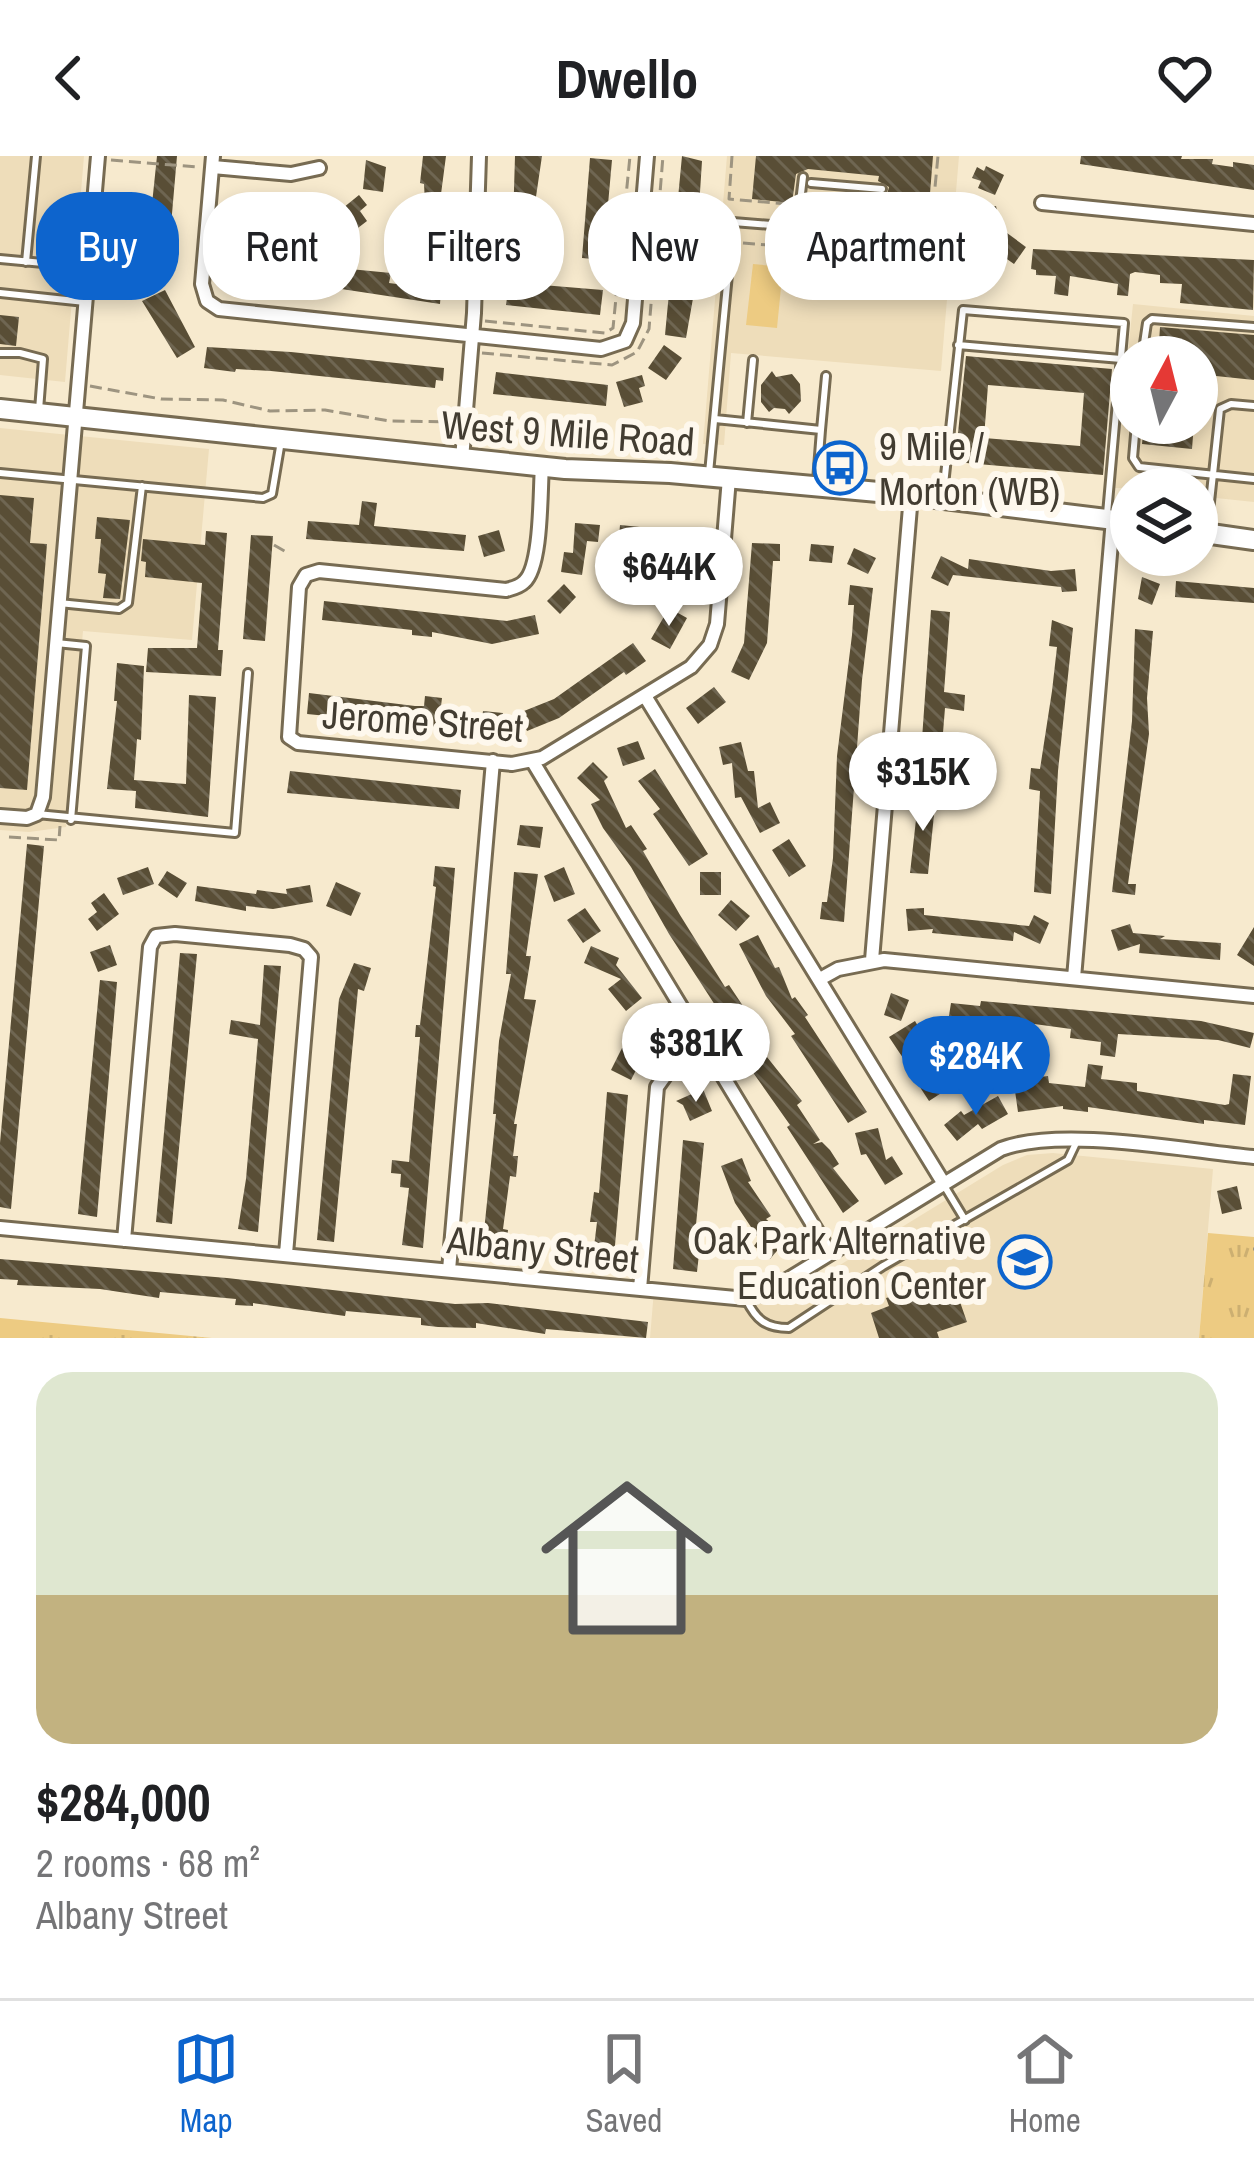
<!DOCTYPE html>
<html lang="en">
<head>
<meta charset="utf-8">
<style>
  :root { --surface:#fff; --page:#f2f2f2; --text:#202124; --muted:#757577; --line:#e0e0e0; --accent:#0d64cd }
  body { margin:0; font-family:"Archivo Narrow",sans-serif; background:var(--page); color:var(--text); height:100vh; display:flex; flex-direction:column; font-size:45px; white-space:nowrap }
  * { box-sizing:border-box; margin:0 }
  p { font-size:39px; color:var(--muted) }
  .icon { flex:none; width:66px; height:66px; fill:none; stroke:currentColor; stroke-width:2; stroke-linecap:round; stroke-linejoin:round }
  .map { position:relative; height:1182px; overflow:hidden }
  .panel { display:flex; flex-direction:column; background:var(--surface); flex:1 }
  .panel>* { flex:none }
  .banner { position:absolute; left:36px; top:36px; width:1182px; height:108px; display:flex; gap:24px }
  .needle { width:78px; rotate:7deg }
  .tools { position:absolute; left:1110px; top:180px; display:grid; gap:24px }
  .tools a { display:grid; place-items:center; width:108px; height:108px; border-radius:50%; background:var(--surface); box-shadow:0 6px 18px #0003; font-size:60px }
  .price { position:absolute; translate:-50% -102px; padding:0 27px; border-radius:42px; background:#fff; color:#222; font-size:39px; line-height:78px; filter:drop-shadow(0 3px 6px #0008) }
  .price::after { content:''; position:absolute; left:50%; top:72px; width:36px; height:27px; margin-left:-18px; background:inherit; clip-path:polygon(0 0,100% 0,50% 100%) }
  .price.current { background:var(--accent); color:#fff }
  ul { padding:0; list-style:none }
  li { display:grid; align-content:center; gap:24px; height:636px; padding:0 36px }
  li+li { border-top:3px solid var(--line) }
  li span { display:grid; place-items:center; height:372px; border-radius:36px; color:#555 }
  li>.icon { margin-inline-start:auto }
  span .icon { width:216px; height:216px; fill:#fffc; stroke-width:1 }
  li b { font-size:51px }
  .pill { padding:0 42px; border-radius:48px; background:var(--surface); box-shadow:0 6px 18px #0003; font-size:42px; line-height:108px }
  .pill.current { background:var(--accent); color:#fff }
  header { display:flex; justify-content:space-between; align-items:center; height:156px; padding:0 36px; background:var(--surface); font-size:54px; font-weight:700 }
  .dock { display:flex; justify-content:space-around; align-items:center; height:168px; border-top:3px solid var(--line); background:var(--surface); font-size:33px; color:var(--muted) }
  .dock a { display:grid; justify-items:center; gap:6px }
  .dock .current { color:var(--accent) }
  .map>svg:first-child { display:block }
  .built { fill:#eeddba; fill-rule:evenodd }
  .grass { fill:url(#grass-tufts) }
  .pitch { fill:#edcb82 }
  .building { fill:url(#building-back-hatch); fill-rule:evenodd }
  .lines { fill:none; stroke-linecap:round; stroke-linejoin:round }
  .lane-casing { stroke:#776b52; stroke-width:12 }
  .street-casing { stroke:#776b52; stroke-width:18 }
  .secondary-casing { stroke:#776b52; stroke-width:24 }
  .path { stroke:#9d9480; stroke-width:3; stroke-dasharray:12 6; stroke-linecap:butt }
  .lane { stroke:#fff; stroke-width:6 }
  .street { stroke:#fff; stroke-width:12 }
  .secondary { stroke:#fff; stroke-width:18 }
  .labels { text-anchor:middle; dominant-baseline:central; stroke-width:12; stroke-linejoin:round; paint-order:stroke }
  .street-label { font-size:39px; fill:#423c31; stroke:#fef8ed }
  .poi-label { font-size:39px; fill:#423c31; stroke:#fef8ed; text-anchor:start }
</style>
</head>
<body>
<header><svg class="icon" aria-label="back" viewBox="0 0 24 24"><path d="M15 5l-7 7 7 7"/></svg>Dwello<svg class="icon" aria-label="heart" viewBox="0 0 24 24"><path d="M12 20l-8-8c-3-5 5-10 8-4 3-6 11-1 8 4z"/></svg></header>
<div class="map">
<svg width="1254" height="1182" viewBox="0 0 1254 1182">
  <defs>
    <pattern id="grass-tufts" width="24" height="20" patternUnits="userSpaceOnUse" patternTransform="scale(3)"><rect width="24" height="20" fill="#edcb82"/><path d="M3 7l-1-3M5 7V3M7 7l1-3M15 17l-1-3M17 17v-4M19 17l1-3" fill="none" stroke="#ccaf71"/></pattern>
    <pattern id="building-back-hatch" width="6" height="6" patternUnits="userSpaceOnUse" patternTransform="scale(3)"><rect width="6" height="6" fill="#594e36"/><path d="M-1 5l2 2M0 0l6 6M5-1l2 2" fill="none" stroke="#6f6652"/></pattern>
  </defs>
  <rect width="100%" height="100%" fill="#f7eace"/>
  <path class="built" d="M 0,0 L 84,0 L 65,226 L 0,219 Z
    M 727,0 L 959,0 L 941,215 L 731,197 L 724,289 L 703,288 Z
    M 1133,148 L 1254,160 L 1254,346 L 1197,340 L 1197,333 L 1114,332 ZM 1131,201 L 1197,201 L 1197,267 L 1131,267 Z
    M 0,272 L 209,293 L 192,484 L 83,475 L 66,671 L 29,676 L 0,674 Z
    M 1053,997 L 1213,1013 L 1199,1182 L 650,1182 L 654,1134 L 778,1147 L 1003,1009 L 1027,999 Z"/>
  <path class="grass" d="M 1208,1077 L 1254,1081 L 1254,1182 L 1199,1182 Z
    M 0,1162 L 212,1182 L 0,1182 Z"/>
  <path class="pitch" d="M 753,108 L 783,111 L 777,172 L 746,169 Z"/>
  <path class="building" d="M 157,0 L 177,0 L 166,127 L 144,125 Z
    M 423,0 L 446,0 L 441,38 L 445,38 L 445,79 L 440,148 L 302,127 L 232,123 L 236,92 L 258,94 L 257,104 L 391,117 L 389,127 L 412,130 L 413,121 L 427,123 L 430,101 L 422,100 L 426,67 L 424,28 L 420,27 Z
    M 515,0 L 542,0 L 533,61 L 533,99 L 512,100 Z
    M 682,0 L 702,5 L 695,114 L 698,114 L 686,182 L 665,179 Z
    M 756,0 L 933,0 L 929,50 L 885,46 L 889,31 L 878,25 L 879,20 L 808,13 L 796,18 L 792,47 L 752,43 Z
    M 1081,0 L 1182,0 L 1181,3 L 1213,3 L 1212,8 L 1233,11 L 1233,6 L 1254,9 L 1254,34 L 1080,8 Z
    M 590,2 L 612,4 L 603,104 L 582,102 Z
    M 366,4 L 386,11 L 383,36 L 363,33 Z
    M 986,10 L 1004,19 L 995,39 L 978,32 L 981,25 L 972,22 L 977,11 L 984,15 Z
    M 359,39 L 367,49 L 360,55 L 367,65 L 354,75 L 338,56 Z
    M 243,45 L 274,48 L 272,64 L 265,63 L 264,71 L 240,68 Z
    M 996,50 L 1001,72 L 982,76 L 976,55 Z
    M 295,56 L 326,60 L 323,83 L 292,79 Z
    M 1007,77 L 1026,91 L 1014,108 L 994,94 Z
    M 1033,93 L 1254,104 L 1253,154 L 1180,147 L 1182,128 L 1160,127 L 1160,119 L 1135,116 L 1130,118 L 1128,140 L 1117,139 L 1118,128 L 1070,120 L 1068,140 L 1054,138 L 1056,120 L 1036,119 L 1036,114 L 1031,113 Z
    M 510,119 L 520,121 L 520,127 L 530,128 L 603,134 L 600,159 L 506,149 Z
    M 165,134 L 195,191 L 177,202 L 142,145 Z
    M 0,159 L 19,161 L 16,190 L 0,188 Z
    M 1160,171 L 1254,179 L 1254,224 L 1197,218 L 1197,201 L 1158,201 Z
    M 664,189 L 682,202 L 666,224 L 648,212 Z
    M 207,191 L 291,196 L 444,212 L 443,225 L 436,224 L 435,232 L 271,215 L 236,213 L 235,216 L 204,212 Z
    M 966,200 L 1112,213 L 1103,319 L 955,306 ZM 988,229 L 1084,237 L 1080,290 L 984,282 Z
    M 772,215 L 776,221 L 792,218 L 800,228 L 801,245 L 789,258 L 785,253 L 774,252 L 769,256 L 761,246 L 761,229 Z
    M 496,216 L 608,229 L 606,250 L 493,238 Z
    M 642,219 L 645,230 L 639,232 L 643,246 L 624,251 L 616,226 Z
    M 1144,267 L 1194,267 L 1192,293 L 1142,288 Z
    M 0,339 L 34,342 L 30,387 L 47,388 L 27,634 L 0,632 Z
    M 362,345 L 377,347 L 374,370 L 466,379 L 464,395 L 306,383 L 308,365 L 359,369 Z
    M 97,361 L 130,364 L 120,443 L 103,442 L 106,418 L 98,417 L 101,383 L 95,383 Z
    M 575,367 L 600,369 L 598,386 L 587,385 L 582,419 L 561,416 L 564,396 L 573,397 Z
    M 620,369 L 650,372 L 648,389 L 625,387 L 625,382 L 619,381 Z
    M 499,374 L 505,395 L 484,401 L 478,380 Z
    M 206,375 L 227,377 L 218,494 L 223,494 L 221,520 L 146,516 L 148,492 L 197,492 L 202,427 L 145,421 L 146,406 L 141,405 L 143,383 L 205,389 Z
    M 673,375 L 694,385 L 682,409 L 693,411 L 689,443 L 669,440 L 675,393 L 666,389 Z
    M 251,379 L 273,380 L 265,485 L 243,483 Z
    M 752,387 L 780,388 L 780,405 L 773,405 L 767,487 L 749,524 L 731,516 L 744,487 Z
    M 811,388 L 834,390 L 832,407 L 809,405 Z
    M 854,392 L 876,402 L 868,418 L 847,408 Z
    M 941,400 L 968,413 L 969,403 L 1051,415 L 1075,413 L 1077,435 L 1062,436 L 1061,431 L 953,419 L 948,430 L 931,422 Z
    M 1142,421 L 1160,428 L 1152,449 L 1138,443 Z
    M 1176,425 L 1254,432 L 1254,447 L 1175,441 Z
    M 564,428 L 576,441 L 560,458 L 547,445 Z
    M 850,429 L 873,432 L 862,524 L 844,766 L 820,763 L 822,746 L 827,746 L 833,702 L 837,600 L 852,479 L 854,449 L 848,449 Z
    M 324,445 L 507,465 L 535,459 L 539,478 L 492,488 L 432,476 L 432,481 L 412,479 L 412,474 L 322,464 Z
    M 669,452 L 687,462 L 670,493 L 651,483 Z
    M 931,454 L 950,456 L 944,536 L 965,539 L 964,555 L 945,552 L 940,614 L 920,612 Z
    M 1052,464 L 1073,472 L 1058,615 L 1051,738 L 1034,736 L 1040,635 L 1029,633 L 1031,612 L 1040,613 L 1052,535 L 1057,491 L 1049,490 Z
    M 1135,473 L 1153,475 L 1147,542 L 1149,578 L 1128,728 L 1136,728 L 1135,739 L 1112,736 L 1132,565 Z
    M 633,487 L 646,505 L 626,519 L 624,516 L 559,562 L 527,575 L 519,557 L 554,543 Z
    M 117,507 L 144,510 L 141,584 L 137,583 L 134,624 L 186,628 L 189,539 L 216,541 L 208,661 L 135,652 L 136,635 L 107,633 L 117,545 L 114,545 Z
    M 714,531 L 726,546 L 698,568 L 686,552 Z
    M 309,537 L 415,550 L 424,550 L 425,540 L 442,542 L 440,558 L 482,563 L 483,555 L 503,557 L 500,577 L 307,558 Z
    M 638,585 L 645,603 L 623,610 L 617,592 Z
    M 741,586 L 748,615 L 754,615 L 758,652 L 770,646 L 780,667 L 760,677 L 741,641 L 735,642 L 732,607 L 723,609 L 719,591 Z
    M 593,606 L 608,621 L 604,625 L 626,672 L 631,669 L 647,693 L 643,695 L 680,759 L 725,831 L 729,829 L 745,853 L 726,866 L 669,778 L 631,711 L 603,672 L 591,648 L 600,644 L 577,622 Z
    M 655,613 L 708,698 L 689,710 L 653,658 L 660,653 L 638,625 Z
    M 290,615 L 461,634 L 459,653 L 287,637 Z
    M 919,637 L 936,639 L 928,718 L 910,717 Z
    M 520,669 L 543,671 L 540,692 L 517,689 Z
    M 789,683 L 806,710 L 789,721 L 772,694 Z
    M 27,688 L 44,690 L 11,1053 L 0,1051 L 0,987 Z
    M 435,710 L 455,712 L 423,1092 L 402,1089 L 409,1032 L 400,1031 L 401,1018 L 391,1017 L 392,1004 L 409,1006 L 420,881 L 415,881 L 416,869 L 420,869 L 436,731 L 433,730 Z
    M 148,711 L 154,728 L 123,739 L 117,722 Z
    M 564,711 L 575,738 L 554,746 L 544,720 Z
    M 167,715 L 187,727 L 177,742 L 158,729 Z
    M 514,716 L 538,718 L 526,800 L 531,800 L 524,843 L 536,844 L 514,968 L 517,968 L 513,1000 L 518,1000 L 516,1021 L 510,1020 L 503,1073 L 508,1074 L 505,1098 L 482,1095 L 496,958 L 493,958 L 499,885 L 511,818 L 506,818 Z
    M 700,716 L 721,716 L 721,739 L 700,739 Z
    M 336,726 L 361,737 L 351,760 L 326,750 Z
    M 310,729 L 313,746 L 273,753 L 246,750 L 246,755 L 195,745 L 197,730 L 256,738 L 257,734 L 287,738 L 286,733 Z
    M 104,737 L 119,758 L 97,775 L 88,763 L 97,756 L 91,747 Z
    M 731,744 L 750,760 L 736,775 L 718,759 Z
    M 585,752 L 601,775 L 583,787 L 567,764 Z
    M 924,752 L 924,759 L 1029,770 L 1034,759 L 1049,767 L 1040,788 L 1014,776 L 1013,785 L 932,777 L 933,773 L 908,775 L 906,753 Z
    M 1130,768 L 1133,777 L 1165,780 L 1160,783 L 1221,787 L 1220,804 L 1139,797 L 1140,788 L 1118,795 L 1111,774 Z
    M 1254,771 L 1254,810 L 1237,799 Z
    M 758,779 L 775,812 L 779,811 L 792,843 L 795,841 L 808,859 L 805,861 L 867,956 L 848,967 L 791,880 L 795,878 L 766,840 L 739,788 Z
    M 110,789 L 117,809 L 98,816 L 90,796 Z
    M 591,790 L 619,802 L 616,809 L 642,842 L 626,855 L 608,833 L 621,823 L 584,807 Z
    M 180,797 L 197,798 L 172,1068 L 156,1066 Z
    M 354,807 L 371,812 L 364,835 L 358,833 L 334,1086 L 317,1084 L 339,843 Z
    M 264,809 L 281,810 L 258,1076 L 238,1073 L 246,1023 L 258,883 L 229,878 L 231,864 L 260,869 Z
    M 100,824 L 117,826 L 97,1061 L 78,1058 Z
    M 891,837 L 909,844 L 901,865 L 884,859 Z
    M 981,845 L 1201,865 L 1254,877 L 1250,892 L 1218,884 L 1118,878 L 1115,901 L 1100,899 L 1101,886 L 1070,882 L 1071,873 L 1004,864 L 973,862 L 972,868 L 948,866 L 951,847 L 980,850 Z
    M 653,863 L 661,888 L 640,894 L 632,870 Z
    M 915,865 L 922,877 L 917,880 L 923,889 L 903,902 L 889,881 Z
    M 622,892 L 642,902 L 631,924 L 611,914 Z
    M 763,896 L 802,945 L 797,949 L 820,984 L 813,988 L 822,986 L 830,994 L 839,1008 L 833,1012 L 859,1045 L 843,1057 L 787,971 L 790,969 L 747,908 Z
    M 1088,908 L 1103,910 L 1101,923 L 1137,927 L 1137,935 L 1225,949 L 1229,948 L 1233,918 L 1251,920 L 1245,969 L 1204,964 L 1204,968 L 1088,951 L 1088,956 L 1063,953 L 1063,950 L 1018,956 L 1015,935 L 1025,934 L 1023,923 L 1048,920 L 1049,927 L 1085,931 Z
    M 931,911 L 946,934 L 929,945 L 914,922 Z
    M 703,933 L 712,955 L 690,965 L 683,949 L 676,945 Z
    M 607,936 L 628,939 L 614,1101 L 593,1099 L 597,1066 L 590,1066 L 594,1036 L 599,1037 Z
    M 998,940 L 1008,958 L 982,973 L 978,968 L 957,985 L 944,969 L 961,955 L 964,959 Z
    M 878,972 L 886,1004 L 892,1000 L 903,1018 L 885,1029 L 866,998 L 861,999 L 855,977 Z
    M 683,984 L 704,987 L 694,1089 L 700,1089 L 697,1116 L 673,1113 Z
    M 742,1002 L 751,1025 L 748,1026 L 771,1060 L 766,1063 L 788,1082 L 770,1103 L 754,1090 L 759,1083 L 735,1047 L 721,1010 Z
    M 1237,1030 L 1242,1053 L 1222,1058 L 1217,1035 Z
    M 0,1103 L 227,1122 L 455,1148 L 488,1147 L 648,1166 L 646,1182 L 546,1173 L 545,1178 L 476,1167 L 476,1172 L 438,1171 L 421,1169 L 421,1162 L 346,1155 L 345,1160 L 253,1147 L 253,1150 L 235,1149 L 236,1143 L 160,1136 L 159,1142 L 100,1133 L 17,1129 L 18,1124 L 0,1123 Z
    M 952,1123 L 967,1166 L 937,1176 L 939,1182 L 879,1182 L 871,1157 L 889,1150 L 886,1142 Z"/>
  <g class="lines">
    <g class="lane-casing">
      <path id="lane" d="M 811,27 L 882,33
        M 0,103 L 86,111
        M 26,106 L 36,0
        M 0,137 L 85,146
        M 958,189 L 1121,203
        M 0,197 L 20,197 L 43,203 L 39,254
        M 1142,201 L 1147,167 L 1152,163 L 1254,171
        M 715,263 L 821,274 L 817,325
        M 747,267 L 753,204
        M 1136,267 L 1133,302 L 1139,311 L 1254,323
        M 821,274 L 826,220
        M 0,317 L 263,342 L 272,338 L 281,285
        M 709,317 L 733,66 L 797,71 L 803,21
        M 943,338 L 963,154 L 1124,167 L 1107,358
        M 1207,374 L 1220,253 L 1231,248 L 1254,250
        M 59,447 L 119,453 L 128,447 L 142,330
        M 56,487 L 86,490 L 71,664
        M 37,658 L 235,677 L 248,517
        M 945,1031 L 965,1064
        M 746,1143 C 756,1164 766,1172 789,1172 L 883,1110 L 1068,1004 L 1077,985"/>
    </g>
    <g class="street-casing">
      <path id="street" d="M 213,0 L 202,128 L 207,145 L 219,153 L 601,193 L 625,185 L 633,167 L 647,0
        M 213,11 L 291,18 L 319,12
        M 1042,47 L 1254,68
        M 462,303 L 474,157 L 479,0
        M 542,310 C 540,335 542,411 524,426 C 519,431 513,432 506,434 L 319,415 L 306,419 L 299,431 L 289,581 L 298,587 L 512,608 L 542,602 L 691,511 L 710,489 L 717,468 L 729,322
        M 645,540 L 944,1028
        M 533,606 L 830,1097
        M 0,660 L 27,662 L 37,658 L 43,641 L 98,0
        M 872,804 L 911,339
        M 1074,822 L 1113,363
        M 820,823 L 838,813 L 884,804 L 1254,840
        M 0,1072 L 746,1143 L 769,1135 L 1001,993 C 1061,970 1187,995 1254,1001
        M 124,1084 L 150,791 L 156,780 L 175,778 L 290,789 L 304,793 L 311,801 L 286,1098
        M 449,1114 L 493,605
        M 640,1133 L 657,931 L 670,913 L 705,892"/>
    </g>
    <g class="secondary-casing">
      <path id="secondary" d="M 0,253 L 565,313 L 670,317 L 911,339 L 1131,366
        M 1197,376 L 1254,384"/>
    </g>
    <path class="path" d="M 732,0 L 729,43 L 789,48
      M 111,4 L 197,11
      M 811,41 L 933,52 L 938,0
      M 743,87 L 805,92 L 807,75
      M 485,165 L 605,177 L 613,172 L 630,0
      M 482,197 L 612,209 L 637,196 L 649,173 L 663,0
      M 90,230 L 161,243 L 223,244 L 270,255 L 325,254 L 389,265 L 454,266
      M 274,389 L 288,397
      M 9,681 L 59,684 L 60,670
      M 1253,1093 L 1254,1093"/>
    <use href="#lane" class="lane"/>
    <use href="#street" class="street"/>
    <use href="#secondary" class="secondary"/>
  </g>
  <defs>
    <g id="bus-ring" transform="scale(2.7)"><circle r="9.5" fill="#fef8ed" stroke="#0d64cd" stroke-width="1.5"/><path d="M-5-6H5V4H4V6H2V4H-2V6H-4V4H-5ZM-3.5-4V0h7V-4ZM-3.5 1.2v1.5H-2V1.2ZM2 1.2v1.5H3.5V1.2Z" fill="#0d64cd"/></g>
    <g id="school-ring" transform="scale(2.7)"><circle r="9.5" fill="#fef8ed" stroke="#0d64cd" stroke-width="1.5"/><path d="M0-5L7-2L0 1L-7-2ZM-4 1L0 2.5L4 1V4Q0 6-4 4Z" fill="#0d64cd"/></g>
  </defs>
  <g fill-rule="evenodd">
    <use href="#bus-ring" x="840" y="312"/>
    <use href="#school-ring" x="1025" y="1106"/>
  </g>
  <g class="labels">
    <g class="street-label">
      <text transform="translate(568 277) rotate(4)">West 9 Mile Road</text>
      <text transform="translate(423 565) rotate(4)">Jerome Street</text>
      <text transform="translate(543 1093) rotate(6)">Albany Street</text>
    </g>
    <g class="poi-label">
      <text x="879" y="290">9 Mile /<tspan x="879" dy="45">Morton (WB)</tspan></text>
      <text x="986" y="1084" text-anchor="end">Oak Park Alternative<tspan x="986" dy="45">Education Center</tspan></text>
    </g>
  </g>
</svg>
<div class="tools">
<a><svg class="needle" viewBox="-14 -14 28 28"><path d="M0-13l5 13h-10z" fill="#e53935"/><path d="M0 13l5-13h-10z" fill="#757577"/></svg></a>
<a><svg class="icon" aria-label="layers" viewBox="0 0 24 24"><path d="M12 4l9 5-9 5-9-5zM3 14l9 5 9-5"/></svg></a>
</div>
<b class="price" style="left:669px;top:473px">$644K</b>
<b class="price" style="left:923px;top:678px">$315K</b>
<b class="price" style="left:696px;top:949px">$381K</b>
<b class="price current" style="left:976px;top:962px">$284K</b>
<div class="banner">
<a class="pill current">Buy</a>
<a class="pill">Rent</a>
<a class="pill">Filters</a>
<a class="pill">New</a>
<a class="pill">Apartment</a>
</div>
</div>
<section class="panel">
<ul>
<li><span style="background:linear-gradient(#dfe7d0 60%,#c2b280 0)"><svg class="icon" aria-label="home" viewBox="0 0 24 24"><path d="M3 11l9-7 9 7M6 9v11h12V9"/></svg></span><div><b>$284,000</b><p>2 rooms · 68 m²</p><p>Albany Street</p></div></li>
</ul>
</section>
<nav class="dock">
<a class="current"><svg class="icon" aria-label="map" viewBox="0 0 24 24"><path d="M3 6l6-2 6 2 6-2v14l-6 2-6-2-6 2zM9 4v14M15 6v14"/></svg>Map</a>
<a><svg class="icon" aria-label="saved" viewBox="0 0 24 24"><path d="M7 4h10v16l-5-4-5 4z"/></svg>Saved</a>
<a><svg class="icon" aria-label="home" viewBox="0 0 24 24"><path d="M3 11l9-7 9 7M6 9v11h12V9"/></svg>Home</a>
</nav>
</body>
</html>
